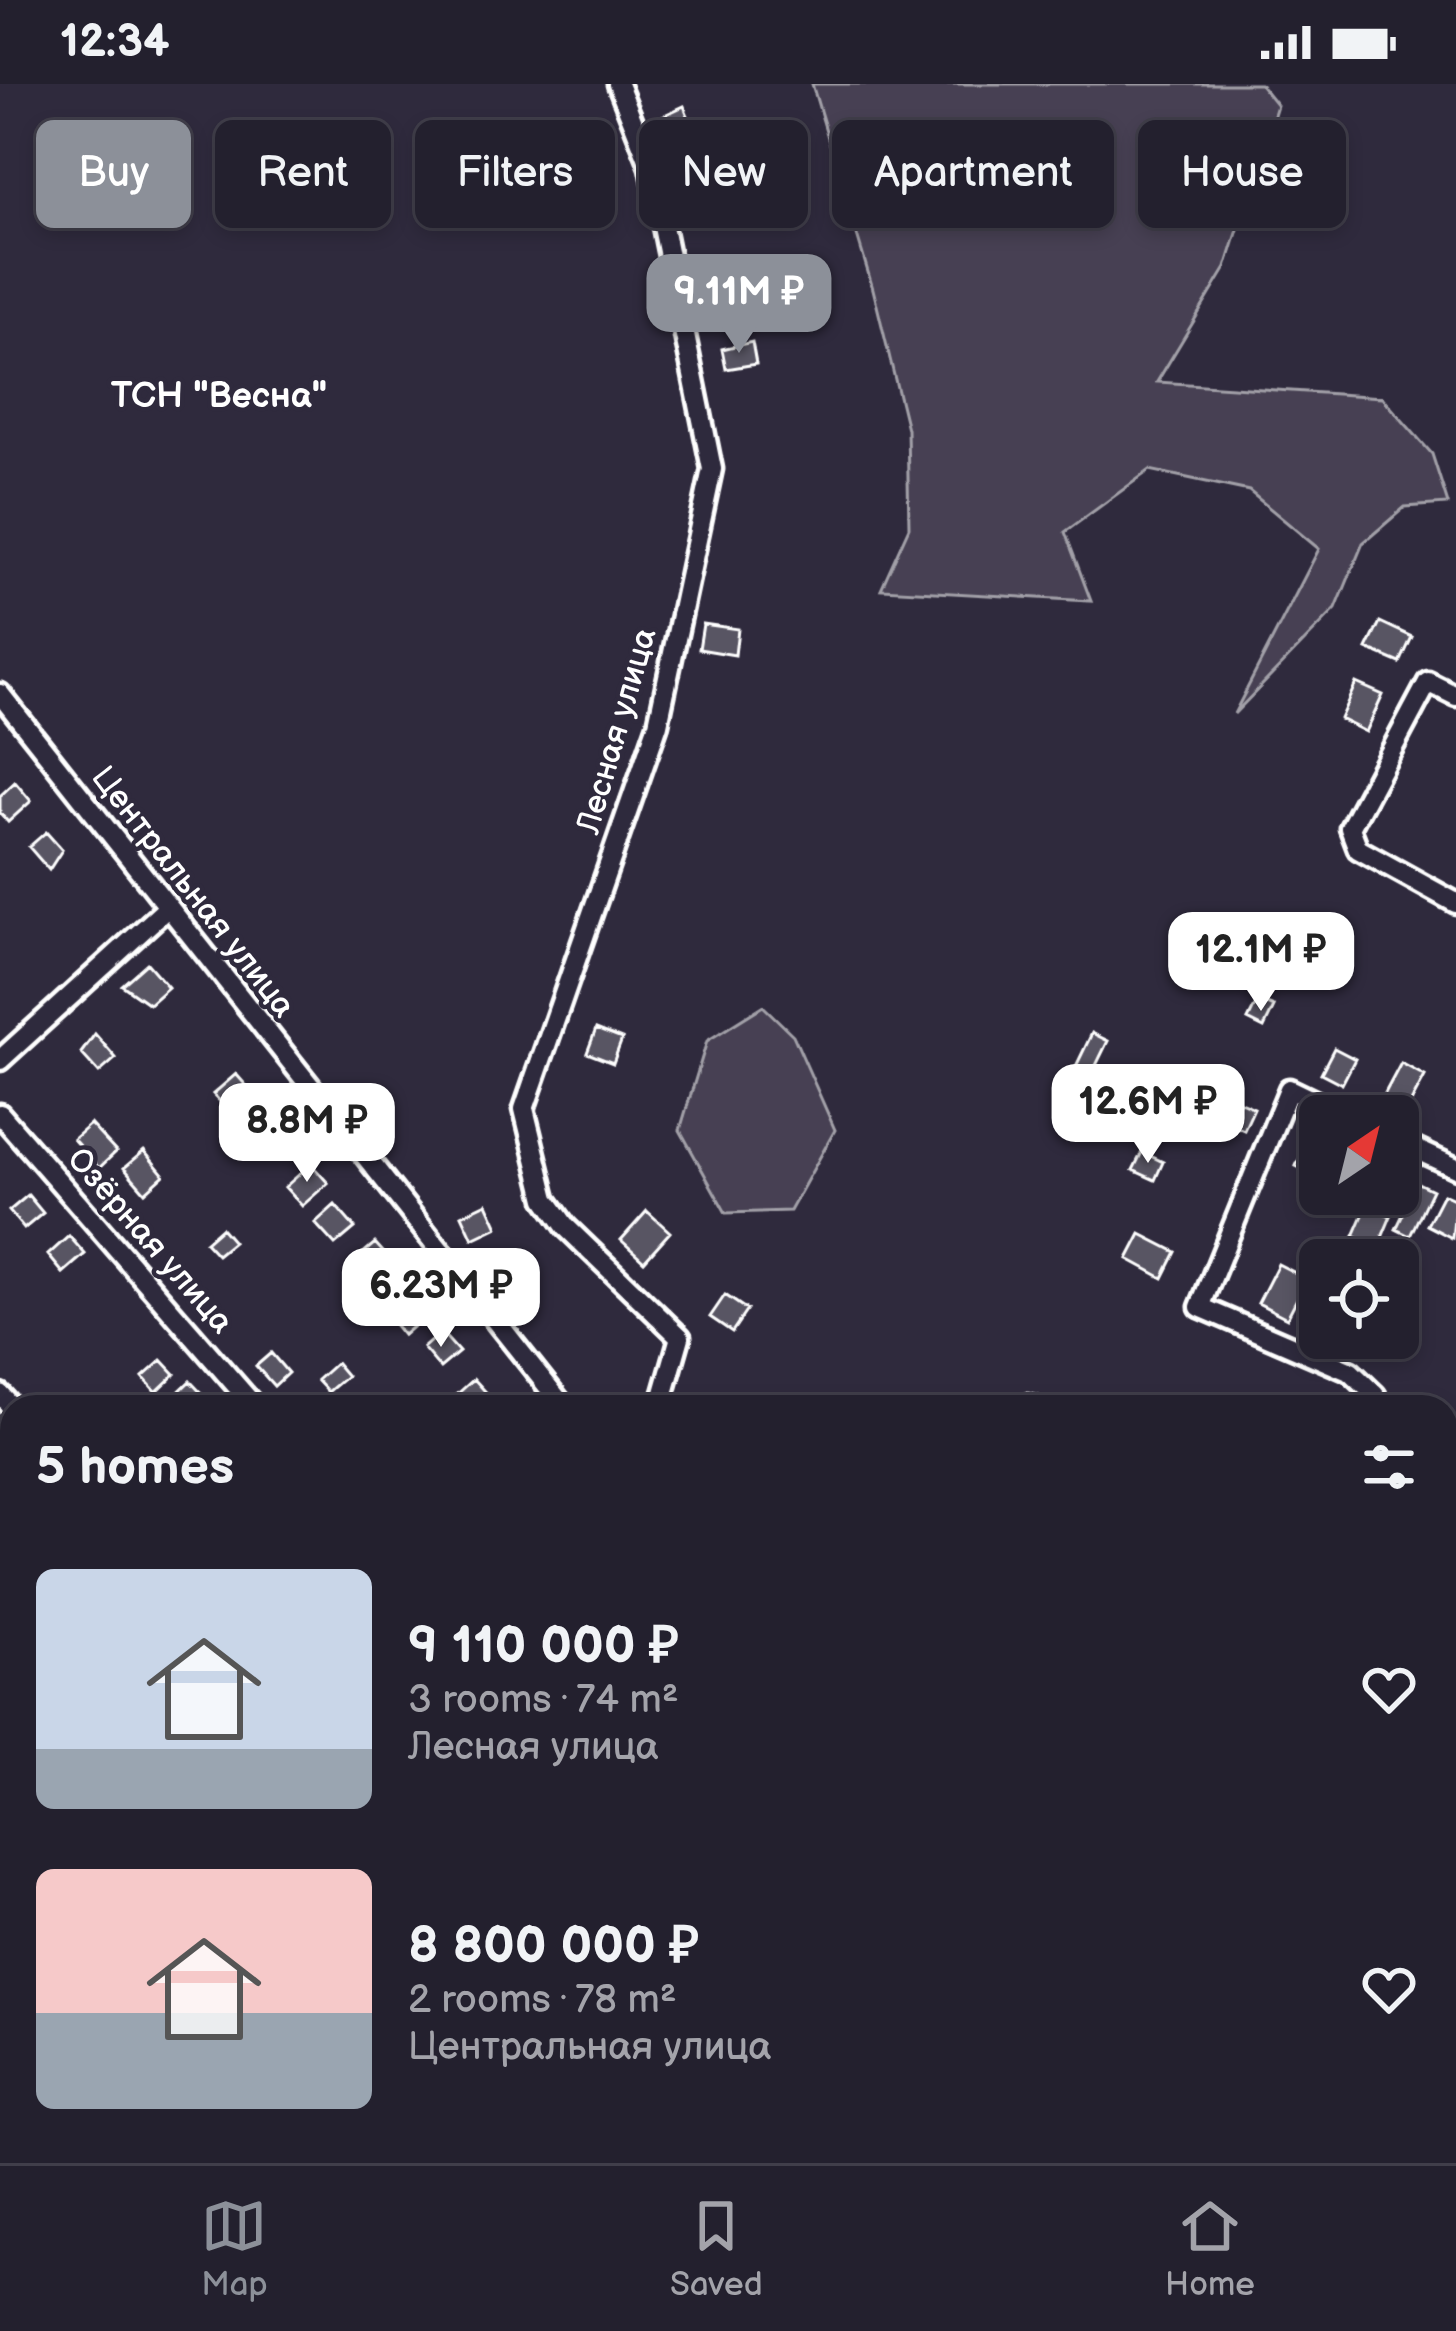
<!DOCTYPE html>
<html lang="en">
<head>
<meta charset="utf-8">
<style>
  :root { --surface:#23202e; --page:#2f2d3a; --text:#f1f3f6; --muted:#a3a3aa; --line:#403e4a; --accent:#8c9099 }
  body { margin:0; font-family:"Balsamiq Sans",sans-serif; background:var(--page); color:var(--text); height:100vh; display:flex; flex-direction:column; font-size:45px; white-space:nowrap }
  * { box-sizing:border-box; margin:0 }
  p { font-size:39px; color:var(--muted) }
  .icon { flex:none; width:66px; height:66px; fill:none; stroke:currentColor; stroke-width:2; stroke-linecap:round; stroke-linejoin:round }
  .map { position:relative; flex:1; overflow:hidden }
  .sheet { position:absolute; left:0px; top:1311px; width:1458px; height:768px; display:flex; flex-direction:column; background:var(--surface); border-radius:36px 36px 0 0; box-shadow:0 6px 18px #0003,0 0 0 3px var(--line) }
  .sheet>* { flex:none }
  .top-card { position:absolute; left:36px; top:36px; width:1386px; height:108px; display:flex; gap:24px }
  .needle { width:78px; rotate:35deg }
  .buttons { position:absolute; left:1299px; top:1011px; display:grid; gap:24px }
  .buttons a { display:grid; place-items:center; width:120px; height:120px; border-radius:18px; background:var(--surface); box-shadow:0 6px 18px #0003,0 0 0 3px var(--line); font-size:60px }
  .price { position:absolute; translate:-50% -102px; padding:0 27px; border-radius:24px; background:#fff; color:#222; font-size:39px; line-height:78px; filter:drop-shadow(0 3px 6px #0008) }
  .price::after { content:''; position:absolute; left:50%; top:72px; width:36px; height:27px; margin-left:-18px; background:inherit; clip-path:polygon(0 0,100% 0,50% 100%) }
  .price.on { background:var(--accent); color:#fff }
  ul { padding:0; list-style:none }
  li { display:flex; align-items:center; gap:36px; height:300px; padding:0 36px }
  li span { display:grid; place-items:center; flex:none; width:336px; height:240px; border-radius:18px; color:#555 }
  li>.icon { margin-inline-start:auto }
  span .icon { width:144px; height:144px; fill:#fffc; stroke-width:1 }
  li b { font-size:51px }
  h2 { display:flex; justify-content:space-between; align-items:center; height:144px; padding:0 36px; font-size:51px }
  .pill { padding:0 42px; border-radius:18px; background:var(--surface); box-shadow:0 6px 18px #0003,0 0 0 3px var(--line); font-size:42px; line-height:108px }
  .pill.on { background:var(--accent); color:#fff }
  .status { display:flex; justify-content:space-between; align-items:center; height:84px; padding:0 60px; background:var(--surface); direction:ltr }
  .status svg { height:33px; fill:currentColor }
  .tab-bar { display:flex; justify-content:space-around; align-items:center; height:168px; border-top:3px solid var(--line); background:var(--surface); font-size:33px; color:var(--muted) }
  .tab-bar a { display:grid; justify-items:center; gap:6px }
  .tab-bar .on { color:var(--accent) }
  .map>svg:first-child { display:block }
  .green { fill:#464152; stroke:#a2a0a8; stroke-width:3 }
  .building { fill:#595564; stroke:#fff; stroke-width:3 }
  .lines { fill:none; stroke-linecap:round; stroke-linejoin:round }
  .minor-casing { stroke:#fff; stroke-width:27 }
  .path { stroke:#fff; stroke-width:3; stroke-dasharray:12 9; stroke-linecap:butt }
  .minor { stroke:#2f2a3d; stroke-width:18 }
  .labels { text-anchor:middle; dominant-baseline:central; stroke-width:9; stroke-linejoin:round; paint-order:stroke }
  .street-label { font-size:33px; fill:#fff; stroke:#2f2a3d }
  .neighbourhood-label { font-size:36px; font-weight:bold; fill:#fff; stroke:#2f2a3d }
</style>
</head>
<body>
<div class="status"><b>12:34</b><svg viewBox="0 0 49 12"><path d="M0 12V9h3v3zM5 12V6h3v6zM10 12V3h3v9zM15 12V0h3v12zM26 1h20v11H26zM47 4h2v5h-2z"/></svg></div>
<div class="map">
<svg width="1456" height="2079" viewBox="0 0 1456 2079">
  <rect width="100%" height="100%" fill="#2f2a3d"/>
  <filter id="ink" filterUnits="userSpaceOnUse"><feTurbulence type="fractalNoise" baseFrequency=".00833" numOctaves="2"/><feDisplacementMap in="SourceGraphic" scale="24" xChannelSelector="R" yChannelSelector="G"/><feConvolveMatrix kernelMatrix="1 2 1 2 8 2 1 2 1" color-interpolation-filters="sRGB"/></filter>
  <g filter="url(#ink)">
    <path class="green" d="M 812,0 L 1260,0 L 1277,21 L 1226,184 L 1157,298 L 1382,313 L 1432,370 L 1448,420 L 1405,423 L 1363,459 L 1336,525 L 1234,630 L 1319,465 L 1249,407 L 1150,386 L 1065,448 L 1091,517 L 881,505 L 909,443 L 907,345 L 873,205 Z
      M 763,922 L 793,951 L 835,1046 L 790,1127 L 726,1129 L 680,1046 L 707,957 Z
      M 0,1752 L 12,1753 L 12,2067 L 152,2067 L 152,2079 L 0,2079 Z"/>
    <path class="building" d="M 684,22 L 696,51 L 670,62 L 658,34 Z
      M 752,258 L 756,280 L 726,285 L 722,265 Z
      M 1380,538 L 1412,553 L 1400,579 L 1367,565 Z
      M 703,540 L 738,545 L 735,571 L 699,565 Z
      M 1356,599 L 1383,611 L 1366,648 L 1340,635 Z
      M 15,698 L 31,717 L 8,738 L 0,729 L 0,712 Z
      M 46,748 L 62,766 L 49,786 L 29,763 Z
      M 147,879 L 168,903 L 149,920 L 122,901 Z
      M 1258,916 L 1274,923 L 1264,944 L 1248,936 Z
      M 596,945 L 622,955 L 613,979 L 587,969 Z
      M 1092,949 L 1108,957 L 1085,1004 L 1069,997 Z
      M 95,950 L 116,974 L 99,989 L 81,969 Z
      M 1334,964 L 1355,975 L 1342,1000 L 1321,989 Z
      M 1401,979 L 1425,992 L 1408,1024 L 1384,1011 Z
      M 236,990 L 250,1006 L 228,1026 L 213,1010 Z
      M 1229,1013 L 1254,1024 L 1244,1046 L 1219,1035 Z
      M 271,1028 L 287,1045 L 264,1066 L 254,1043 Z
      M 90,1040 L 116,1068 L 99,1084 L 73,1055 Z
      M 1319,1051 L 1320,1051 L 1320,1093 L 1296,1082 L 1305,1062 L 1313,1066 Z
      M 144,1067 L 164,1091 L 145,1108 L 124,1084 Z
      M 1142,1068 L 1163,1078 L 1155,1096 L 1133,1086 Z
      M 311,1080 L 328,1099 L 302,1122 L 285,1103 Z
      M 1418,1099 L 1432,1106 L 1410,1152 L 1396,1145 Z
      M 1443,1110 L 1456,1116 L 1452,1154 L 1427,1141 Z
      M 28,1111 L 43,1129 L 24,1145 L 9,1127 Z
      M 487,1119 L 498,1143 L 473,1155 L 462,1131 Z
      M 335,1121 L 355,1144 L 335,1161 L 315,1139 Z
      M 1367,1122 L 1391,1132 L 1378,1163 L 1354,1152 Z
      M 647,1127 L 670,1148 L 644,1177 L 621,1156 Z
      M 221,1144 L 233,1158 L 217,1171 L 205,1158 Z
      M 1141,1150 L 1176,1168 L 1163,1194 L 1128,1175 Z
      M 69,1152 L 85,1170 L 63,1189 L 48,1171 Z
      M 375,1159 L 392,1178 L 372,1197 L 354,1177 Z
      M 1278,1180 L 1307,1195 L 1287,1234 L 1258,1219 Z
      M 725,1211 L 747,1226 L 732,1248 L 710,1233 Z
      M 409,1212 L 426,1231 L 403,1251 L 387,1232 Z
      M 441,1248 L 459,1268 L 440,1284 L 423,1264 Z
      M 271,1269 L 288,1289 L 274,1302 L 256,1282 Z
      M 162,1276 L 175,1290 L 156,1308 L 143,1293 Z
      M 336,1279 L 347,1292 L 328,1308 L 317,1296 Z
      M 474,1295 L 493,1316 L 485,1323 L 463,1323 L 454,1313 Z
      M 190,1297 L 205,1313 L 194,1323 L 177,1323 L 170,1316 Z
      M 763,2067 L 831,2067 L 828,2079 L 801,2079 L 763,2071 Z"/>
    <g class="lines">
      <g class="minor-casing">
        <path id="minor" d="M 618,0 L 651,83 L 712,385 L 658,640 L 524,1025 L 546,1115 L 566,1143 L 680,1253 L 660,1323
          M 0,610 L 564,1323
          M 1456,612 L 1428,598 L 1350,744 L 1358,765 L 1456,819
          M 0,976 L 167,824
          M 0,1030 L 255,1323
          M 1345,1032 L 1289,1005 L 1200,1223 L 1351,1288 L 1375,1311 L 1372,1323
          M 1398,1057 L 1456,1084
          M 0,1310 L 12,1324
          M 1027,1321 L 1034,1323
          M 1446,1429 L 1456,1432
          M 0,1485 L 12,1500
          M 1446,1750 L 1456,1753
          M 1236,2067 L 1258,2079
          M 626,2079 L 629,2067"/>
      </g>
      <path class="path" d="M 0,1730 L 12,1732
        M 1023,2067 L 1025,2079"/>
      <use href="#minor" class="minor"/>
    </g>
  </g>
  <g class="labels">
    <g class="street-label">
      <text transform="translate(617 647) rotate(-74)">Лесная улица</text>
      <text transform="translate(193 808) rotate(52)">Центральная улица</text>
      <text transform="translate(150 1157) rotate(49)">Озёрная улица</text>
    </g>
    <g class="neighbourhood-label">
      <text x="219" y="312">ТСН "Весна"</text>
    </g>
  </g>
</svg>
<div class="buttons">
<a><svg class="needle" viewBox="-14 -14 28 28"><path d="M0-13l5 13h-10z" fill="#e53935"/><path d="M0 13l5-13h-10z" fill="#a3a3aa"/></svg></a>
<a><svg class="icon" aria-label="locate" viewBox="0 0 24 24"><circle cx="12" cy="12" r="6"/><path d="M12 2v4M12 18v4M2 12h4M18 12h4"/></svg></a>
</div>
<b class="price on" style="left:739px;top:272px">9.11M ₽</b>
<b class="price" style="left:1261px;top:930px">12.1M ₽</b>
<b class="price" style="left:1148px;top:1082px">12.6M ₽</b>
<b class="price" style="left:307px;top:1101px">8.8M ₽</b>
<b class="price" style="left:441px;top:1266px">6.23M ₽</b>
<div class="top-card">
<a class="pill on">Buy</a>
<a class="pill">Rent</a>
<a class="pill">Filters</a>
<a class="pill">New</a>
<a class="pill">Apartment</a>
<a class="pill">House</a>
</div>
<section class="sheet">
<h2>5 homes<svg class="icon" aria-label="filters" viewBox="0 0 24 24"><path d="M4 7h16M4 17h16"/><circle cx="9" cy="7" r="2"/><circle cx="15" cy="17" r="2"/></svg></h2>
<ul>
<li><span style="background:linear-gradient(#c9d6e8 75%,#9aa5b1 0)"><svg class="icon" aria-label="home" viewBox="0 0 24 24"><path d="M3 11l9-7 9 7M6 9v11h12V9"/></svg></span><div><b>9 110 000 ₽</b><p>3 rooms · 74 m²</p><p>Лесная улица</p></div><svg class="icon" aria-label="heart" viewBox="0 0 24 24"><path d="M12 20l-8-8c-3-5 5-10 8-4 3-6 11-1 8 4z"/></svg></li>
<li><span style="background:linear-gradient(#f6c9c9 60%,#9aa5b1 0)"><svg class="icon" aria-label="home" viewBox="0 0 24 24"><path d="M3 11l9-7 9 7M6 9v11h12V9"/></svg></span><div><b>8 800 000 ₽</b><p>2 rooms · 78 m²</p><p>Центральная улица</p></div><svg class="icon" aria-label="heart" viewBox="0 0 24 24"><path d="M12 20l-8-8c-3-5 5-10 8-4 3-6 11-1 8 4z"/></svg></li>
</ul>
</section>
</div>
<nav class="tab-bar">
<a class="on"><svg class="icon" aria-label="map" viewBox="0 0 24 24"><path d="M3 6l6-2 6 2 6-2v14l-6 2-6-2-6 2zM9 4v14M15 6v14"/></svg>Map</a>
<a><svg class="icon" aria-label="saved" viewBox="0 0 24 24"><path d="M7 4h10v16l-5-4-5 4z"/></svg>Saved</a>
<a><svg class="icon" aria-label="home" viewBox="0 0 24 24"><path d="M3 11l9-7 9 7M6 9v11h12V9"/></svg>Home</a>
</nav>
</body>
</html>
